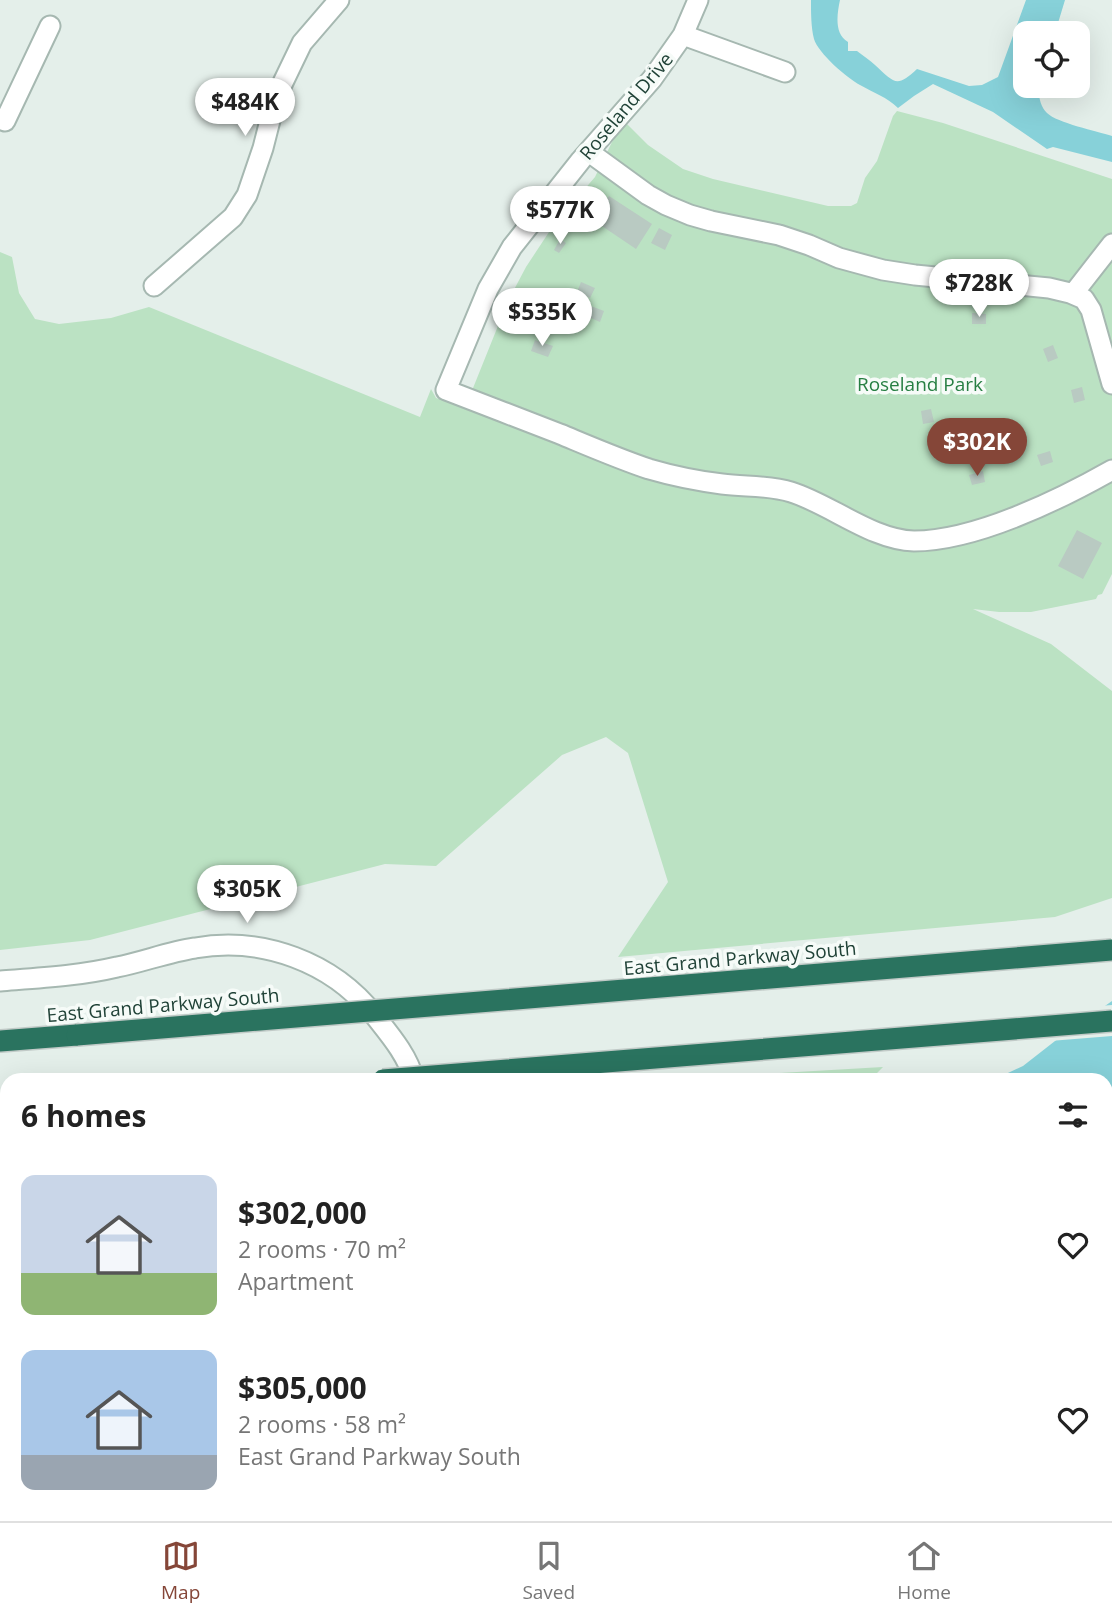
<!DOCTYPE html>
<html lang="en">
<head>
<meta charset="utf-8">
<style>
  :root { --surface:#fff; --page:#f6f6f6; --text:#222; --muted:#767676; --line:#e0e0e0; --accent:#854638 }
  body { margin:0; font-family:"Open Sans",sans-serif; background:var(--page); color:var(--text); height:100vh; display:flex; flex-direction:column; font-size:26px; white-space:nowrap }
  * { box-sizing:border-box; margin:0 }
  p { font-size:23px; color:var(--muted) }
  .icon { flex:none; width:38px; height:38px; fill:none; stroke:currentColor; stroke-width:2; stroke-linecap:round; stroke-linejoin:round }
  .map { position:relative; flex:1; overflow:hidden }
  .panel { position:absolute; left:0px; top:1073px; width:1113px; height:450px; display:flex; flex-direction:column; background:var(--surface); border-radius:21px 21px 0 0; box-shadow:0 7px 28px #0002 }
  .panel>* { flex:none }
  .fabs { position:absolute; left:1013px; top:21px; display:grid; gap:14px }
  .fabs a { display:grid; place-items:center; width:77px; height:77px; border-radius:14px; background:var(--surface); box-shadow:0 7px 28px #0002; font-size:35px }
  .price { position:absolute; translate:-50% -60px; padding:0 16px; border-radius:24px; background:#fff; color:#222; font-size:23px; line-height:46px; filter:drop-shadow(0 2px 4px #0008) }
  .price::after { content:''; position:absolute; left:50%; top:42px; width:21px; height:16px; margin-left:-10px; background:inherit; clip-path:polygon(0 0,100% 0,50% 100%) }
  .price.active { background:var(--accent); color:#fff }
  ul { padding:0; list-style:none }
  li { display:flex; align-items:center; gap:21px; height:175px; padding:0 21px }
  li span { display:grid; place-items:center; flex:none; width:196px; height:140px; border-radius:14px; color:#555 }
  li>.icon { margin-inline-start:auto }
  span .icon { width:84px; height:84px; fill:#fffc; stroke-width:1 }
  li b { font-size:30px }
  h2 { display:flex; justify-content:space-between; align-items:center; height:84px; padding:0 21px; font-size:30px }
  .tab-bar { display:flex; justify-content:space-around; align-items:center; height:98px; border-top:2px solid var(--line); background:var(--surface); font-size:19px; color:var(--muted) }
  .tab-bar a { display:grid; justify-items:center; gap:4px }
  .tab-bar .active { color:var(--accent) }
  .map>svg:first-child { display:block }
  .green { fill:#bbe2c3 }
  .water { fill:#87d1d9 }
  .pier { fill:#e4efea }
  .building { fill:#b9cac2 }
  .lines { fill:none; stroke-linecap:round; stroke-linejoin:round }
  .minor-casing { stroke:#a6b8b1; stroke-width:23 }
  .highway-casing { stroke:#c1cac7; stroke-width:24 }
  .minor { stroke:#fff; stroke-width:19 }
  .highway { stroke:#2a735f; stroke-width:21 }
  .highway-bridge-casing { stroke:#c1cac7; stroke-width:24; stroke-linecap:butt }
  .highway-bridge { stroke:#2a735f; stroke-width:21 }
  .labels { text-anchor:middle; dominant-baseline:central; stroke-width:7; stroke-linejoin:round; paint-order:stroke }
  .street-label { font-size:19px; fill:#214338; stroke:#f6fbf8 }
  .park-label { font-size:19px; fill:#277f43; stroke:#f6fbf8 }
</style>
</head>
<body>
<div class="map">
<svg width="1112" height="1521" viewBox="0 0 1112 1521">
  <rect width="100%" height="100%" fill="#e4efea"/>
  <path class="green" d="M 897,111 L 943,123 L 1112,179 L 1112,574 L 1102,594 L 1098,595 L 1096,599 L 1031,612 L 999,612 L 973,609 L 1051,644 L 1112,691 L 1112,898 L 1055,917 L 618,957 L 668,882 L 628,753 L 606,737 L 562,755 L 436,866 L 385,864 L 90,940 L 0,950 L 0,252 L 12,257 L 19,293 L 35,319 L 59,324 L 111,318 L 149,307 L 420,417 L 431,389 L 436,398 L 465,408 L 508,301 L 526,267 L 553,226 L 595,177 L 612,142 L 626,123 L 648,145 L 683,169 L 713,179 L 828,206 L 851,206 L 857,203 L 865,178 L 877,161 L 893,116 Z
    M 883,1067 L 870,1080 L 661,1080 Z
    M 7,1199 L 7,1516 L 654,1516 L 654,1521 L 0,1521 L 0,1200 Z"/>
  <path class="water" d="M 811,0 L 840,0 C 837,14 834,34 848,42 L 848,51 L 857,51 C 863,56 870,60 875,65 C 894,82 896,89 917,69 L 969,86 L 982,85 L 998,77 L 1026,0 L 1065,0 L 1055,33 L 1026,33 L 1026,86 L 1039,86 C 1038,95 1040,106 1047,113 C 1057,123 1097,131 1112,136 L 1112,162 L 1053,147 L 1047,149 L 993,112 L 933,84 L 914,96 L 898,108 C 887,97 874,93 860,85 C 847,78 818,53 814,39 C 811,27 811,13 811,0 Z
    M 1112,1001 L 1112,1252 L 1106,1256 L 1106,1080 L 993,1080 L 1023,1066 L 1055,1041 Z
    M 691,1516 L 886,1516 L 884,1521 L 690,1521 Z"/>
  <path class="pier" d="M 1112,1005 L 1112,1036 L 1050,1041 L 1099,1006 Z"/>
  <path class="building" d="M 609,196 L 652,224 L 636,249 L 593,220 Z
    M 659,228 L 672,235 L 665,250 L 651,243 Z
    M 560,239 L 566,243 L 559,253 L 554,250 Z
    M 581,282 L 595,288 L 590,298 L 577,292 Z
    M 583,303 L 604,311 L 600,322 L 579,313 Z
    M 972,313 L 986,314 L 986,324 L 972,324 Z
    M 535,340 L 553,346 L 548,357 L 531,351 Z
    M 1053,345 L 1058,358 L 1048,362 L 1043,349 Z
    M 1082,387 L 1085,400 L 1074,403 L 1071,390 Z
    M 931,409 L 934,422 L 923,424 L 921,411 Z
    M 1050,451 L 1053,462 L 1041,466 L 1037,455 Z
    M 983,471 L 985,482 L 972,485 L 969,475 Z
    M 1077,530 L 1102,543 L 1083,579 L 1058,566 Z"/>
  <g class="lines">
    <g class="minor-casing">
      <path id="minor" d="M 698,0 L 683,35 L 652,79 L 581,160 L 512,247 L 488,289 L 446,390 C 484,405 522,419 560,434 C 589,446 619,459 649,469 C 673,476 698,481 722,484 C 745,487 769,485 791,492 C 830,504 872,540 914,541 C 975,541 1059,500 1112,470
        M 683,35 L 785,72
        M 0,119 L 5,121 L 50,26
        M 589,152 L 648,195 L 666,205 L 690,215 L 711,221 L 779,235 L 809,245 L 839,258 L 883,270 L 915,275 L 1049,288 L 1070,293 L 1084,299 L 1091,310 L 1112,384
        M 154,286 L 233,217 L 247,195 L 263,148 L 276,97 L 302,43 L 339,0
        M 1073,294 L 1112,244
        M 0,981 C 39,978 79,976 117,967 C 143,962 168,952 195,948 C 262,936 333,962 375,1016 C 390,1035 408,1056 414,1080
        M 0,1174 L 7,1173"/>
    </g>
    <g class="highway-casing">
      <path id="highway" d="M 0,1041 L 77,1035
        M 0,1113 L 7,1112"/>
    </g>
    <use href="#minor" class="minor"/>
    <use href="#highway" class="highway"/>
    <g class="highway-bridge-casing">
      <path id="highway-bridge" d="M 77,1035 L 1112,950
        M 383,1080 L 1112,1021"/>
    </g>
    <use href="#highway-bridge" class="highway-bridge"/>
  </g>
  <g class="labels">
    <g class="street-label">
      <text transform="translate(626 106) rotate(-50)">Roseland Drive</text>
      <text transform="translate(740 958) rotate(-5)">East Grand Parkway South</text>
      <text transform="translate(163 1005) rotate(-5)">East Grand Parkway South</text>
    </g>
    <g class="park-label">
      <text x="920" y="384">Roseland Park</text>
    </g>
  </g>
</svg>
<div class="fabs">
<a><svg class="icon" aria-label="locate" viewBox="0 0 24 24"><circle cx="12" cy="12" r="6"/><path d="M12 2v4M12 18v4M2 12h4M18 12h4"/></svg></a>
</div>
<b class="price" style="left:245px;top:138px">$484K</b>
<b class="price" style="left:560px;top:246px">$577K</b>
<b class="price" style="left:979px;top:319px">$728K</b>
<b class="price" style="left:542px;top:348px">$535K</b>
<b class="price active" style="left:977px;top:478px">$302K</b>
<b class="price" style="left:247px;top:925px">$305K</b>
<section class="panel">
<h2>6 homes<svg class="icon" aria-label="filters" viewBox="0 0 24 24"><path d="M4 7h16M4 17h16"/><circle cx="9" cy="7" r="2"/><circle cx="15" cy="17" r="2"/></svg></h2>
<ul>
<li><span style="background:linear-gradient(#c9d6e8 70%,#8fb573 0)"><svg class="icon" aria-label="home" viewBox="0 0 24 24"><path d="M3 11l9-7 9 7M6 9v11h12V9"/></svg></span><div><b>$302,000</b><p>2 rooms · 70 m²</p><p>Apartment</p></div><svg class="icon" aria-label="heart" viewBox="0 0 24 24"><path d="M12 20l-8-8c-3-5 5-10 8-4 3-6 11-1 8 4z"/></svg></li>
<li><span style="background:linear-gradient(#a9c7e8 75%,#9aa5b1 0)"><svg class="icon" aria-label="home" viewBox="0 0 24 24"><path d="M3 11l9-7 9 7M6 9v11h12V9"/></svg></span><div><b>$305,000</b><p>2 rooms · 58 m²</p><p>East Grand Parkway South</p></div><svg class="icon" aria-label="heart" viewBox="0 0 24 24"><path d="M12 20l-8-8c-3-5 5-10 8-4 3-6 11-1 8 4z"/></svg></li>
</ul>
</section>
</div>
<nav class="tab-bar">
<a class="active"><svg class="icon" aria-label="map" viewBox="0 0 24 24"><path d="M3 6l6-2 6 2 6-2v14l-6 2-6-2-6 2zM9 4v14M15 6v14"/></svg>Map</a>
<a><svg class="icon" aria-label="saved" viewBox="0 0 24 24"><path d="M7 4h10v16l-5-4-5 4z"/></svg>Saved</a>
<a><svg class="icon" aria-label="home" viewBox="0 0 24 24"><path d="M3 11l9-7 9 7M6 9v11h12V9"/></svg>Home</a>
</nav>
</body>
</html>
